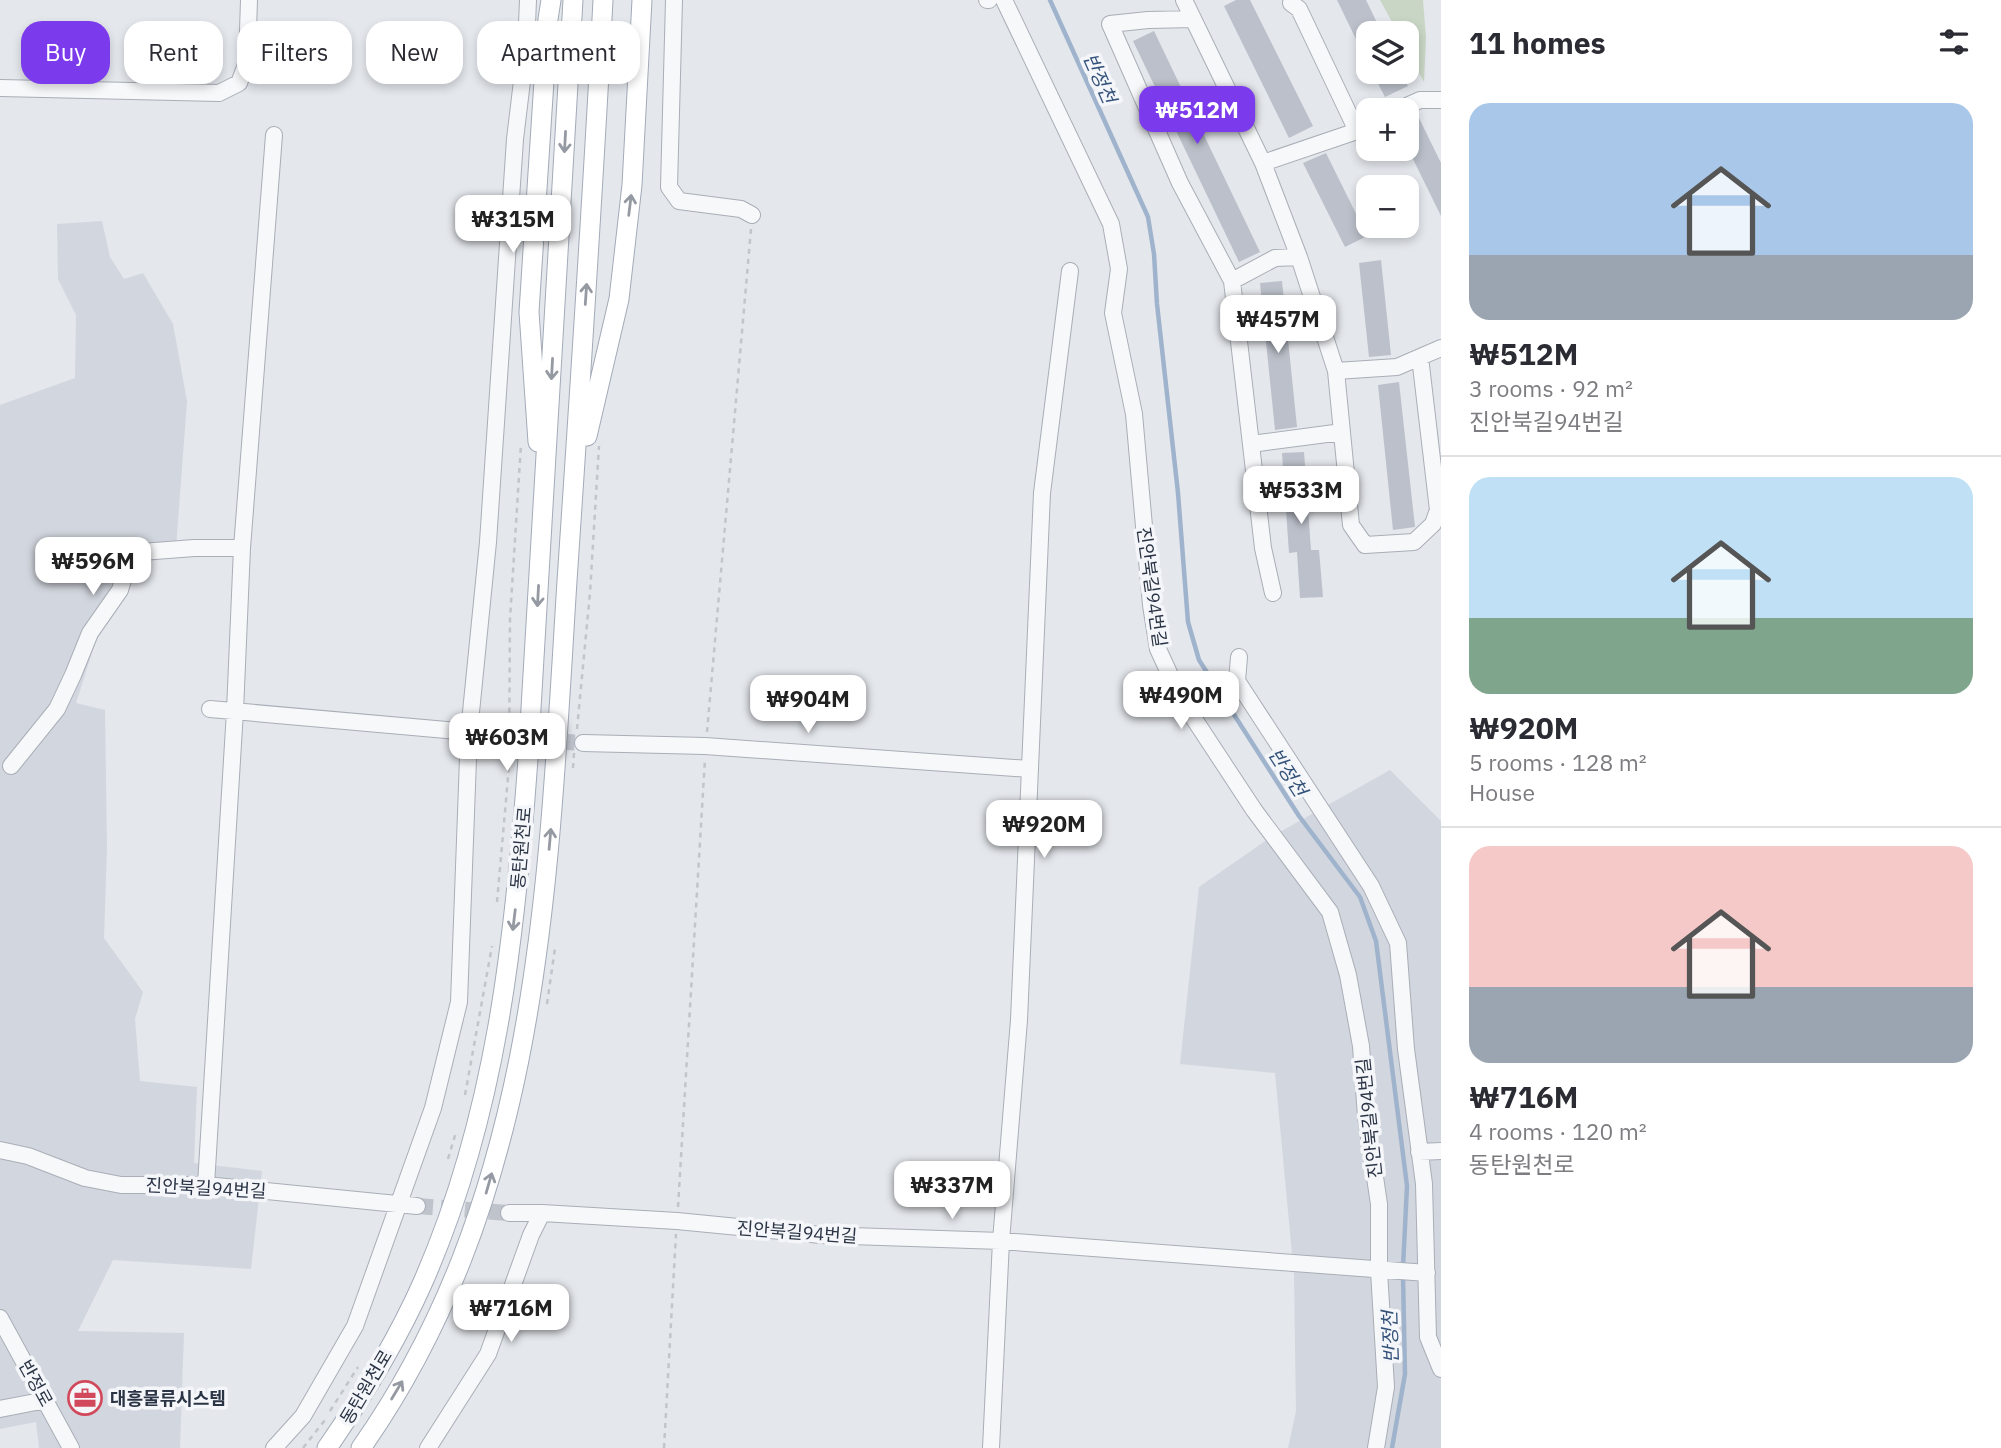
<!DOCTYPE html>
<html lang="en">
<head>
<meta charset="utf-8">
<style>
  :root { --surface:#fff; --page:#f2f2f3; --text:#2b2b33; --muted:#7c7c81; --line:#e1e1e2; --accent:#7c3aed }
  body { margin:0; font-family:"IBM Plex Sans","Noto Sans KR",sans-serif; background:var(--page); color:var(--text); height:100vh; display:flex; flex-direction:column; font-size:26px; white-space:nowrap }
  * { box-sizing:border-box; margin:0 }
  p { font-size:23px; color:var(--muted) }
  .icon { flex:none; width:38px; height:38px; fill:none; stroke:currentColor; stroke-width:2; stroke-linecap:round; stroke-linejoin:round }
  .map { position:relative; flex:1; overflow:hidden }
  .panel { display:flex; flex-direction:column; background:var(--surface); width:560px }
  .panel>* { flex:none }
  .guide { position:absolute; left:21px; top:21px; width:665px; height:63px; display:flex; gap:14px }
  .tools { position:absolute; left:1356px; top:21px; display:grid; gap:14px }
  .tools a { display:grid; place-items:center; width:63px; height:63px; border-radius:14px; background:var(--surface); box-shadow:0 4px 10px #0003; font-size:35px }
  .price { position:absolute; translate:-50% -60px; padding:0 16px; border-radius:14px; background:#fff; color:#222; font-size:23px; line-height:46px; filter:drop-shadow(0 2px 4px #0008) }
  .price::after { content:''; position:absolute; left:50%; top:42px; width:21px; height:16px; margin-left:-10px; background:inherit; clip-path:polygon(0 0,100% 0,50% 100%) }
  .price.current { background:var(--accent); color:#fff }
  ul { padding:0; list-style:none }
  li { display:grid; align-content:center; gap:14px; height:371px; padding:0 28px }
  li+li { border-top:2px solid var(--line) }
  li span { display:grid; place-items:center; height:217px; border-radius:21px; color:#555 }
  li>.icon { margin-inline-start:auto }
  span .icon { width:126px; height:126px; fill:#fffc; stroke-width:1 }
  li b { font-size:30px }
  h2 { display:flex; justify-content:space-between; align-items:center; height:84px; padding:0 28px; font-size:30px }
  .pill { padding:0 24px; border-radius:21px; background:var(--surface); box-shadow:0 4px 10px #0003; font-size:24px; line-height:63px }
  .pill.current { background:var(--accent); color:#fff }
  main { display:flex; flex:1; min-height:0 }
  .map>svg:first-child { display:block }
  .built { fill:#d2d6de }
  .green { fill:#c9d6c5 }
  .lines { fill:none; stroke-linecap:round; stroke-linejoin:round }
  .stream { stroke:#9fb4cc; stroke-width:4.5 }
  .building { fill:#bbc0ca }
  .minor-tunnel { stroke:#bfc3cb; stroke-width:16; stroke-dasharray:16 8; stroke-linecap:butt }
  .minor-casing { stroke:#a9aeb7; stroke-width:18 }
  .major-casing { stroke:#a3abb8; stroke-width:21 }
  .path { stroke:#c2c5cb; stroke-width:2.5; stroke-dasharray:5 5; stroke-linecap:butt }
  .minor { stroke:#f7f8fa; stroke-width:16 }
  .major { stroke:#fff; stroke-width:19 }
  .oneway { stroke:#959aa2 }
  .labels { text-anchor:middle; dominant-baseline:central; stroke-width:7; stroke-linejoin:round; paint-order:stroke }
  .street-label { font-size:18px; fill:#2b3445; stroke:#f4f6f9 }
  .poi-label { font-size:18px; font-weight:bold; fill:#2b3445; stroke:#f4f6f9; text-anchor:start }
  .water-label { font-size:19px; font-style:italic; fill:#34527a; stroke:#f4f6f9 }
</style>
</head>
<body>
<main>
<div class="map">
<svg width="1441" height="1448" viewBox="0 0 1441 1448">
  <rect width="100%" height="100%" fill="#e4e7ec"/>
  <path class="built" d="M 102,221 L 110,257 L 124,279 L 143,273 L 173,324 L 187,401 L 176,548 L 125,564 L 98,634 L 76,703 L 105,710 L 107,847 L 104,938 L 143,992 L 135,1019 L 140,1081 L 197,1087 L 194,1163 L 262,1171 L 251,1269 L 113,1260 L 78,1331 L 184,1333 L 180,1448 L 39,1448 L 36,1422 L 0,1429 L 0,405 L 75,378 L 76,315 L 58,279 L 57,224 Z
    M 1390,770 L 1441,821 L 1441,1448 L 1288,1448 L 1296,1411 L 1294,1275 L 1275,1073 L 1180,1064 L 1199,887 L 1271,837 Z"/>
  <path class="green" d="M 1380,0 L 1423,0 L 1426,37 L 1424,82 L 1407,51 L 1407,33 L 1398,33 Z"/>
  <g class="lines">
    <path class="stream" d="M 1050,0 L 1148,217 L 1154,254 L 1157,304 L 1178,493 L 1188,622 L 1199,660 L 1299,816 L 1360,897 L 1376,941 L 1407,1186 L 1403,1267
      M 1392,1448 L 1405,1374 L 1403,1276"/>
  </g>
  <path class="building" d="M 1236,0 L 1250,0 L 1313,126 L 1289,138 L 1224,6 Z
    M 1337,0 L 1366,0 L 1382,33 L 1368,33 L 1368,64 Z
    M 1154,31 L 1260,252 L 1239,262 L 1133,41 Z
    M 1372,72 L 1401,72 L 1408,86 L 1385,97 Z
    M 1419,118 L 1441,163 L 1441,216 L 1407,147 L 1407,124 Z
    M 1326,153 L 1367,236 L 1345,247 L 1303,163 Z
    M 1381,260 L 1391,355 L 1369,357 L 1359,263 Z
    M 1282,281 L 1297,427 L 1275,430 L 1260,283 Z
    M 1399,382 L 1415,527 L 1393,530 L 1378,385 Z
    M 1304,452 L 1311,550 L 1319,550 L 1323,597 L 1300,598 L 1297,552 L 1289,553 L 1282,453 Z"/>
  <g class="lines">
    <path class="minor-tunnel" d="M 487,736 L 583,743
      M 417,1206 L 509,1213"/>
    <g class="minor-casing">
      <path id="minor" d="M 674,0 L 669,187 L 679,201 L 741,209 L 752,215
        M 987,0 L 989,0
        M 1004,0 L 1111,224 L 1119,269 L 1113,313 L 1134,414 L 1151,605 L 1158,649 L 1181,699 L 1254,810 L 1330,912 L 1348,975 L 1361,1046 L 1366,1117 L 1379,1204 L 1379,1271 L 1386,1387 L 1376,1448
        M 1184,0 L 1263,163 L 1299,257 L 1336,371 L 1351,525 L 1365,545 L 1414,542 L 1433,524 L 1438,510 L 1420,357
        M 1291,3 L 1299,9 L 1357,131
        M 1193,19 L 1148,20 L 1110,24 L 1180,183 L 1232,281 L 1263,548 L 1273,593
        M 0,88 L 219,93 L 239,83 L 247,62 L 249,0
        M 1398,110 L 1420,100 L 1441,100
        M 1263,163 L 1357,131 L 1368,125
        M 1232,281 L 1275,258 L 1299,257
        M 1336,371 L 1397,367 L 1441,348
        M 1251,444 L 1342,432
        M 1239,657 L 1237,681 L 1371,886 L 1398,943 L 1406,1049 L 1424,1184 L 1428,1337 L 1441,1369
        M 210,709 L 469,732 L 487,736
        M 583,743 L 705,746 L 1030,769
        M 11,766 L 57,709 L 73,675 L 90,633 L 120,590 L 129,560 L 142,552 L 194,548 L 242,548
        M 0,1150 L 28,1156 L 85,1178 L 121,1185 L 206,1185 L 417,1206
        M 1419,1152 L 1441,1151
        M 206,1185 L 235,711 L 242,548 L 274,135
        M 509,1213 L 542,1213 L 677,1221 L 821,1235 L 1001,1241 L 1427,1273
        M 0,1318 L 71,1448
        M 0,1409 L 46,1400
        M 274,1448 L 303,1416 L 355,1326 L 433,1108 L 459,1002 L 469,732 L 488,542 L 515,139 L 526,48 L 528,0
        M 428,1448 L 488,1354 L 531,1235 L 542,1213
        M 991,1448 L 1001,1241 L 1019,1020 L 1042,493 L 1070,271"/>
    </g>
    <g class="major-casing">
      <path id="major" d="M 587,436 L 619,299 L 632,185 L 642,0
        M 538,442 L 529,312 L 548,19 L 551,0
        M 327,1448 C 363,1396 397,1341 423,1282 C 496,1116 515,939 528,759 L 573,0
        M 361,1448 C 541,1192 548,882 567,581 C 580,388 593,194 603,0"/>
    </g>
    <path class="path" d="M 577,729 L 590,593 L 599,446
      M 707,732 L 751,229
      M 573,768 L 574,753
      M 497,902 L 509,766 L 510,619 L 521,444
      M 547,1004 L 555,948
      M 465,1095 L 492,946
      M 448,1159 L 456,1132
      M 678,1207 L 705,759
      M 330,1411 L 358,1367
      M 303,1448 L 325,1420
      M 664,1448 L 676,1234"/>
    <use href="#minor" class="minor"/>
    <use href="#major" class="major"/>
  </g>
  <defs><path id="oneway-shaft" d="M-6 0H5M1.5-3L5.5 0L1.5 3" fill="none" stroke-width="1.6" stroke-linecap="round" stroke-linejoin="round" transform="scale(1.75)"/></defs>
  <g class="oneway">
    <use href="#oneway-shaft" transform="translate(565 142) rotate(93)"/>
    <use href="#oneway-shaft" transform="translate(630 205) rotate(-83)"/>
    <use href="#oneway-shaft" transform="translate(586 294) rotate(-86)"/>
    <use href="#oneway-shaft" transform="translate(552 369) rotate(93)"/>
    <use href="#oneway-shaft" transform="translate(538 596) rotate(93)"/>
    <use href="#oneway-shaft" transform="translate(550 839) rotate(-85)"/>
    <use href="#oneway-shaft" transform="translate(514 920) rotate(97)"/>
    <use href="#oneway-shaft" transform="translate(489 1183) rotate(-74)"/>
    <use href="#oneway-shaft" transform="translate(397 1390) rotate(-59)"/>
  </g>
  <defs>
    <g id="office-ring" transform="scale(1.75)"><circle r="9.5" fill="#f4f6f9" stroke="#d1495b" stroke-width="1.5"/><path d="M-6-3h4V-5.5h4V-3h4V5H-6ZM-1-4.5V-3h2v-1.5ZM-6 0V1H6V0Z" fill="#d1495b"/></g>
  </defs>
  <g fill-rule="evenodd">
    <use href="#office-ring" x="85" y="1398"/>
  </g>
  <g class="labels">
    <g class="street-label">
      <text transform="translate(1152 587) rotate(82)">진안북길94번길</text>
      <text transform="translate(521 848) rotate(-85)">동탄원천로</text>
      <text transform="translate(1369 1118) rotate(-96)">진안북길94번길</text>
      <text transform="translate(206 1188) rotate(3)">진안북길94번길</text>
      <text transform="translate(797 1232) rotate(4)">진안북길94번길</text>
      <text transform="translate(36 1383) rotate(61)">반정로</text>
      <text transform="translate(366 1387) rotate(-59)">동탄원천로</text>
    </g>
    <g class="poi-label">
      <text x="110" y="1398">대흥물류시스템</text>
    </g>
    <g class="water-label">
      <text transform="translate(1100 78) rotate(66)">반정천</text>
      <text transform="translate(1288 772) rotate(57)">반정천</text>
      <text transform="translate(1390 1337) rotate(-92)">반정천</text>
    </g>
  </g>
</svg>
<div class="tools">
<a><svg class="icon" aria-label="layers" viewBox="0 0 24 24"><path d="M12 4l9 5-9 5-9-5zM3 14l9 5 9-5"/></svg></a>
<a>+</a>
<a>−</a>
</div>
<b class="price current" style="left:1197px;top:146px">₩512M</b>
<b class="price" style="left:513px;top:255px">₩315M</b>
<b class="price" style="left:1278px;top:355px">₩457M</b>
<b class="price" style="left:1301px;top:526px">₩533M</b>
<b class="price" style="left:93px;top:597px">₩596M</b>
<b class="price" style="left:1181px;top:731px">₩490M</b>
<b class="price" style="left:808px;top:735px">₩904M</b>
<b class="price" style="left:507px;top:773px">₩603M</b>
<b class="price" style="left:1044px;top:860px">₩920M</b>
<b class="price" style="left:952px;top:1221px">₩337M</b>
<b class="price" style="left:511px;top:1344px">₩716M</b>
<div class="guide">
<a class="pill current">Buy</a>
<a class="pill">Rent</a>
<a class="pill">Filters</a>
<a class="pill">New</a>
<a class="pill">Apartment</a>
</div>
</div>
<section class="panel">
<h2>11 homes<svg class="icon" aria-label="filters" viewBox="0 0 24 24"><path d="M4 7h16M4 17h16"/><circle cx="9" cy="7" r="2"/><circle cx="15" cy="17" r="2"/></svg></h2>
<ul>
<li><span style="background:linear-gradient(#a9c7e8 70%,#9aa5b1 0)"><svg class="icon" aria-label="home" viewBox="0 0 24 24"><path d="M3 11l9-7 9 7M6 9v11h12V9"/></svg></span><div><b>₩512M</b><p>3 rooms · 92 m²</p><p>진안북길94번길</p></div></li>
<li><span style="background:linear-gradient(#bfe0f5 65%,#7fa58c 0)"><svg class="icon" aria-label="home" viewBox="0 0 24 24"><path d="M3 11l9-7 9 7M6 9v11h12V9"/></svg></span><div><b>₩920M</b><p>5 rooms · 128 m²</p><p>House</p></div></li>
<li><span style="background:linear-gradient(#f6c9c9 65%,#9aa5b1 0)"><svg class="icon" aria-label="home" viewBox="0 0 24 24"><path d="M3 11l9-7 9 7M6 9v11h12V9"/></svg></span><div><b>₩716M</b><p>4 rooms · 120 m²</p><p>동탄원천로</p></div></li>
</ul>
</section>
</main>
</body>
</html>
